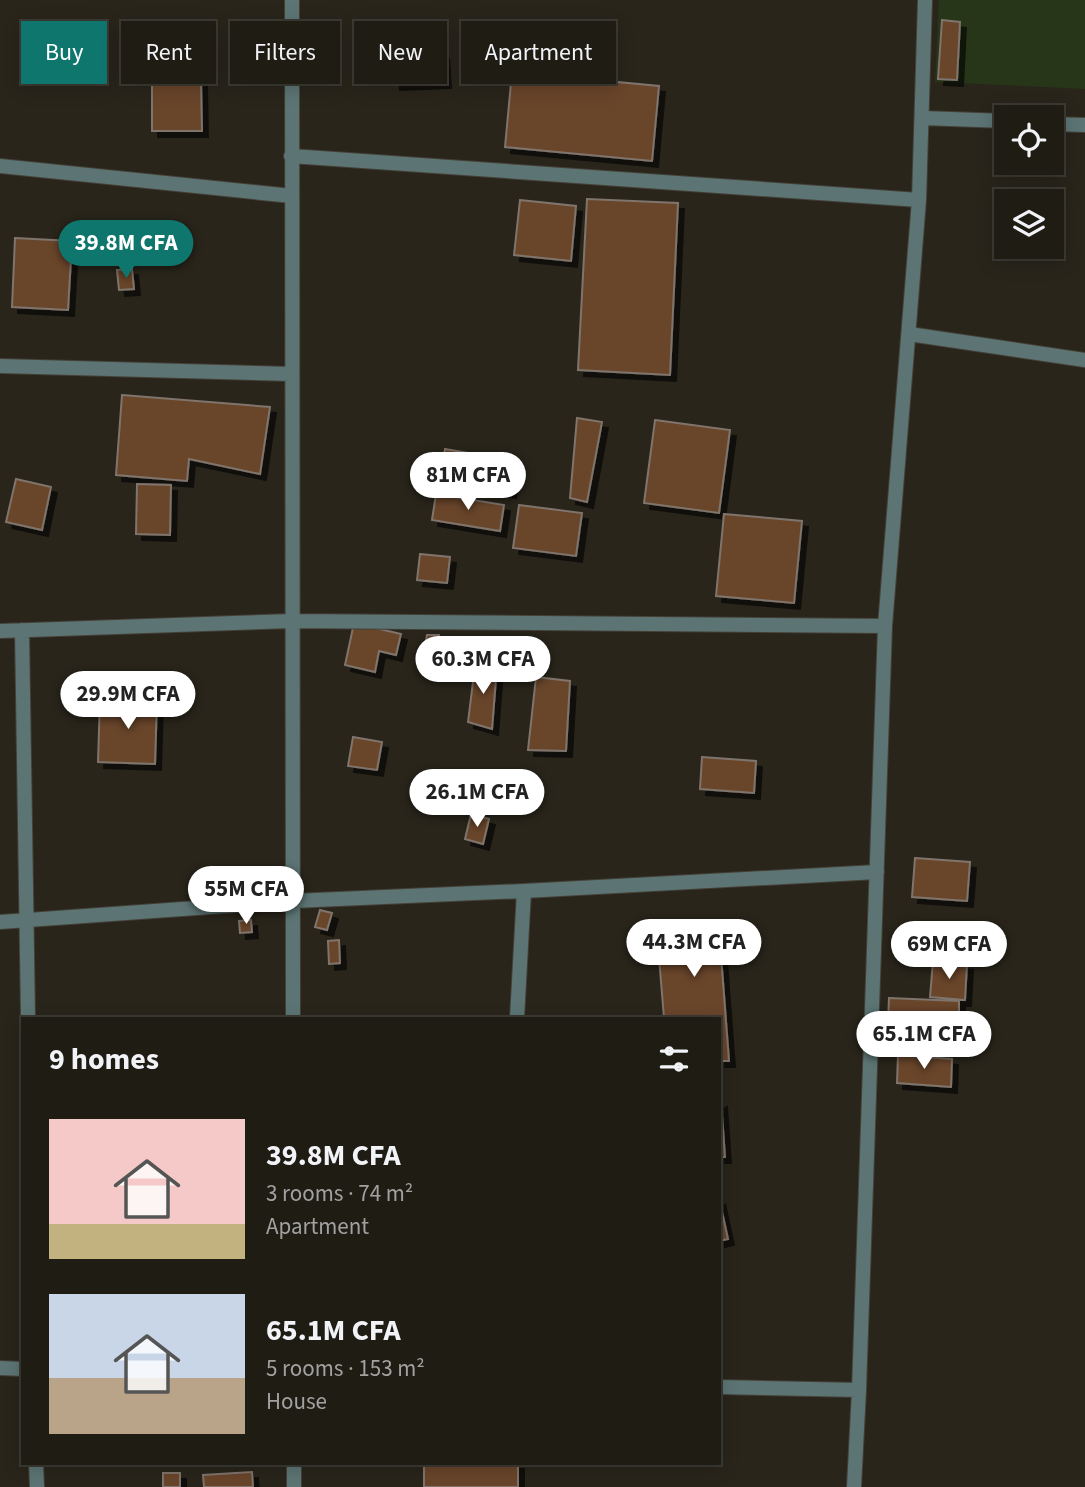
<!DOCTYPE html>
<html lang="en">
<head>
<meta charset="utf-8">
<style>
  :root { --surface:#1f1c14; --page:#2c2922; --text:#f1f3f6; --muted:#a1a1a0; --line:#3c3a34; --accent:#0f766e }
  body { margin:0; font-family:"Source Sans 3",sans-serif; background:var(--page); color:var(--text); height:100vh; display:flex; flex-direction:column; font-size:26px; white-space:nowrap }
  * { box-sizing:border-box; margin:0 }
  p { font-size:23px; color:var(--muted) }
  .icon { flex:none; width:38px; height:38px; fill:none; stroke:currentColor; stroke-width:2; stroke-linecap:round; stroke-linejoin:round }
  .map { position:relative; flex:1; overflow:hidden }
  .panel { position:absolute; left:21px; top:1017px; width:700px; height:448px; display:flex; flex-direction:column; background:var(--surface); border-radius:0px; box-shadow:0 4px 18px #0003,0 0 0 2px var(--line) }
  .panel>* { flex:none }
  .banner { position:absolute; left:21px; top:21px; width:700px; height:63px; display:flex; gap:14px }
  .controls { position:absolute; left:994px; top:105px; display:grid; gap:14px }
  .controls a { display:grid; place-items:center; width:70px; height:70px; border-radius:0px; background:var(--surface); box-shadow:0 4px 18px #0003,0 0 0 2px var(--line); font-size:35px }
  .price { position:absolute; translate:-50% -60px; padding:0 16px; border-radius:24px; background:#fff; color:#222; font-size:23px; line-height:46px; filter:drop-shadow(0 2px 4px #0008) }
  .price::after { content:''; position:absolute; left:50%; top:42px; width:21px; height:16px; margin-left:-10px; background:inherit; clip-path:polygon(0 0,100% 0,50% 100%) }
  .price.current { background:var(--accent); color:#fff }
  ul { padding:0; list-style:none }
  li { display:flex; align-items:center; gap:21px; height:175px; padding:0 28px }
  li span { display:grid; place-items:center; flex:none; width:196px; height:140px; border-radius:0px; color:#555 }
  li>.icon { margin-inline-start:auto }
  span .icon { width:84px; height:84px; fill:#fffc; stroke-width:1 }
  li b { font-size:30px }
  h2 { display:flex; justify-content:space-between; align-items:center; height:84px; padding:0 28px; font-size:30px }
  .tag { padding:0 24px; border-radius:0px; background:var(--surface); box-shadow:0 4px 18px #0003,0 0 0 2px var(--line); font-size:24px; line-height:63px }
  .tag.current { background:var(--accent); color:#fff }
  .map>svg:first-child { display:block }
  .green { fill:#273518 }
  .building { fill:#694529; stroke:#7f746c; stroke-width:2; filter:url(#shadow) }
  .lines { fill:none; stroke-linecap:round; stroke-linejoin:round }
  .minor-casing { stroke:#444037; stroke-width:16 }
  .minor { stroke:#5c7574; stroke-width:14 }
</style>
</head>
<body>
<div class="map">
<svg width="1085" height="1487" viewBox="0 0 1085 1487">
  <defs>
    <filter id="shadow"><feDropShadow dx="6" dy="6" stdDeviation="0" flood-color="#0009"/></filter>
  </defs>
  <rect width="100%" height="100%" fill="#29251b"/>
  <path class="green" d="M 939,0 L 1085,0 L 1085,89 L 935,82 Z"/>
  <path class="building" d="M 942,20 L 960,22 L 957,80 L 938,79 Z
    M 443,53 L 445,82 L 394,84 L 392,56 Z
    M 512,72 L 659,86 L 652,161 L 505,147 Z
    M 152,81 L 201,81 L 202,131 L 152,131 Z
    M 587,199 L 678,203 L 670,375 L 578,370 Z
    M 520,200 L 576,206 L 571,261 L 514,255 Z
    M 15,238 L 72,241 L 68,310 L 12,307 Z
    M 132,269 L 134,289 L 119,290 L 117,270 Z
    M 122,395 L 270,407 L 260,474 L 189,459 L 187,481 L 116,475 Z
    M 577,418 L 602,422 L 587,502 L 570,498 Z
    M 655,420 L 730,430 L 719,513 L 644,503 Z
    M 445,449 L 515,461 L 510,492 L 440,480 Z
    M 16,479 L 51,487 L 42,530 L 6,522 Z
    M 137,484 L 171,485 L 170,535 L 136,534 Z
    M 436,494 L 504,505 L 500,531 L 432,520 Z
    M 519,505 L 582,513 L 576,556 L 513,548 Z
    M 724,514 L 802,521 L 794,603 L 716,596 Z
    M 420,554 L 450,557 L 447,583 L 417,580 Z
    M 354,623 L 401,634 L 396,655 L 379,651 L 375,672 L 345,665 Z
    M 427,635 L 439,635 L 437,664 L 422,662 Z
    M 475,666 L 497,666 L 492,729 L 468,722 Z
    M 536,677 L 570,681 L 566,751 L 528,750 Z
    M 100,699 L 157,700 L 155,764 L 98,762 Z
    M 353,737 L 382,742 L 377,770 L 348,766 Z
    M 702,757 L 756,761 L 754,793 L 700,789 Z
    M 471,814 L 489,819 L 483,844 L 465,839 Z
    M 915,858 L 970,862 L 967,901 L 912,897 Z
    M 320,910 L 332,913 L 327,930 L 315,927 Z
    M 251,920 L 252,932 L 240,933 L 239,921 Z
    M 719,929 L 729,1061 L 719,1061 L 719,1018 L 664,1018 L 657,933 Z
    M 339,940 L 340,963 L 329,964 L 328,941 Z
    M 933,961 L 967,964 L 965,1000 L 930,997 Z
    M 889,998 L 959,1001 L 959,1025 L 888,1022 Z
    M 898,1055 L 952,1059 L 951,1087 L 897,1083 Z
    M 721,1101 L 725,1157 L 719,1157 L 719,1102 Z
    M 719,1198 L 728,1239 L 719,1241 Z
    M 424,1463 L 518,1463 L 518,1487 L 424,1487 Z
    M 252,1472 L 253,1487 L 204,1487 L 203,1475 Z
    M 163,1473 L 180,1473 L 180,1487 L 163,1487 Z"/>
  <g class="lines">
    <g class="minor-casing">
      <path id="minor" d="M 292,0 L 293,1018
        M 922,118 L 1006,121
        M 1052,124 L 1085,125
        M 291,156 L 919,200
        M 0,166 L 292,196
        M 909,334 L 1085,360
        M 0,366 L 292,374
        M 22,630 L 28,1018
        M 0,631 L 292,621 L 885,626
        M 0,922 L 293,901 L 524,891 L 877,872
        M 517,1018 L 524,891
        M 0,1368 L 23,1369
        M 719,1387 L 859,1390
        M 36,1463 L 37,1487
        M 294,1463 L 294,1487
        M 854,1487 L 859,1390 L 885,626 L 919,200 L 925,0"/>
    </g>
    <use href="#minor" class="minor"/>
  </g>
</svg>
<div class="controls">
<a><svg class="icon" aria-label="locate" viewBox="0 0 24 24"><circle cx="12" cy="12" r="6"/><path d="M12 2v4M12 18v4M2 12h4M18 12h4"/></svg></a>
<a><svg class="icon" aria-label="layers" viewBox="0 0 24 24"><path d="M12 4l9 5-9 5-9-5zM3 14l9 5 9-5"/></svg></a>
</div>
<b class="price current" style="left:126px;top:280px">39.8M CFA</b>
<b class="price" style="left:468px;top:512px">81M CFA</b>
<b class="price" style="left:483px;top:696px">60.3M CFA</b>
<b class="price" style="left:128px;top:731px">29.9M CFA</b>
<b class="price" style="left:477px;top:829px">26.1M CFA</b>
<b class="price" style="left:246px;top:926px">55M CFA</b>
<b class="price" style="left:694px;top:979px">44.3M CFA</b>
<b class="price" style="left:949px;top:981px">69M CFA</b>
<b class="price" style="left:924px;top:1071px">65.1M CFA</b>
<div class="banner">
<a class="tag current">Buy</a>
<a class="tag">Rent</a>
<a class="tag">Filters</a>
<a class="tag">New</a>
<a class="tag">Apartment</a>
</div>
<section class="panel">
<h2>9 homes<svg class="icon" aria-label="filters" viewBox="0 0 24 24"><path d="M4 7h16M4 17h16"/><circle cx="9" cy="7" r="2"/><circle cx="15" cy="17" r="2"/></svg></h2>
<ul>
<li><span style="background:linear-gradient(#f6c9c9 75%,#c2b280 0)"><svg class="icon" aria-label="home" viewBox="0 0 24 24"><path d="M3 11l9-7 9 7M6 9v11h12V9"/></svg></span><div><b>39.8M CFA</b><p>3 rooms · 74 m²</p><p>Apartment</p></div></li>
<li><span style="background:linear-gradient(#c9d6e8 60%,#b9a48a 0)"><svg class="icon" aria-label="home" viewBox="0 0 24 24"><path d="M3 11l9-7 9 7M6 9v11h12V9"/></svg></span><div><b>65.1M CFA</b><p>5 rooms · 153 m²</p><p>House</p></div></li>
</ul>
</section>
</div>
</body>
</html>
